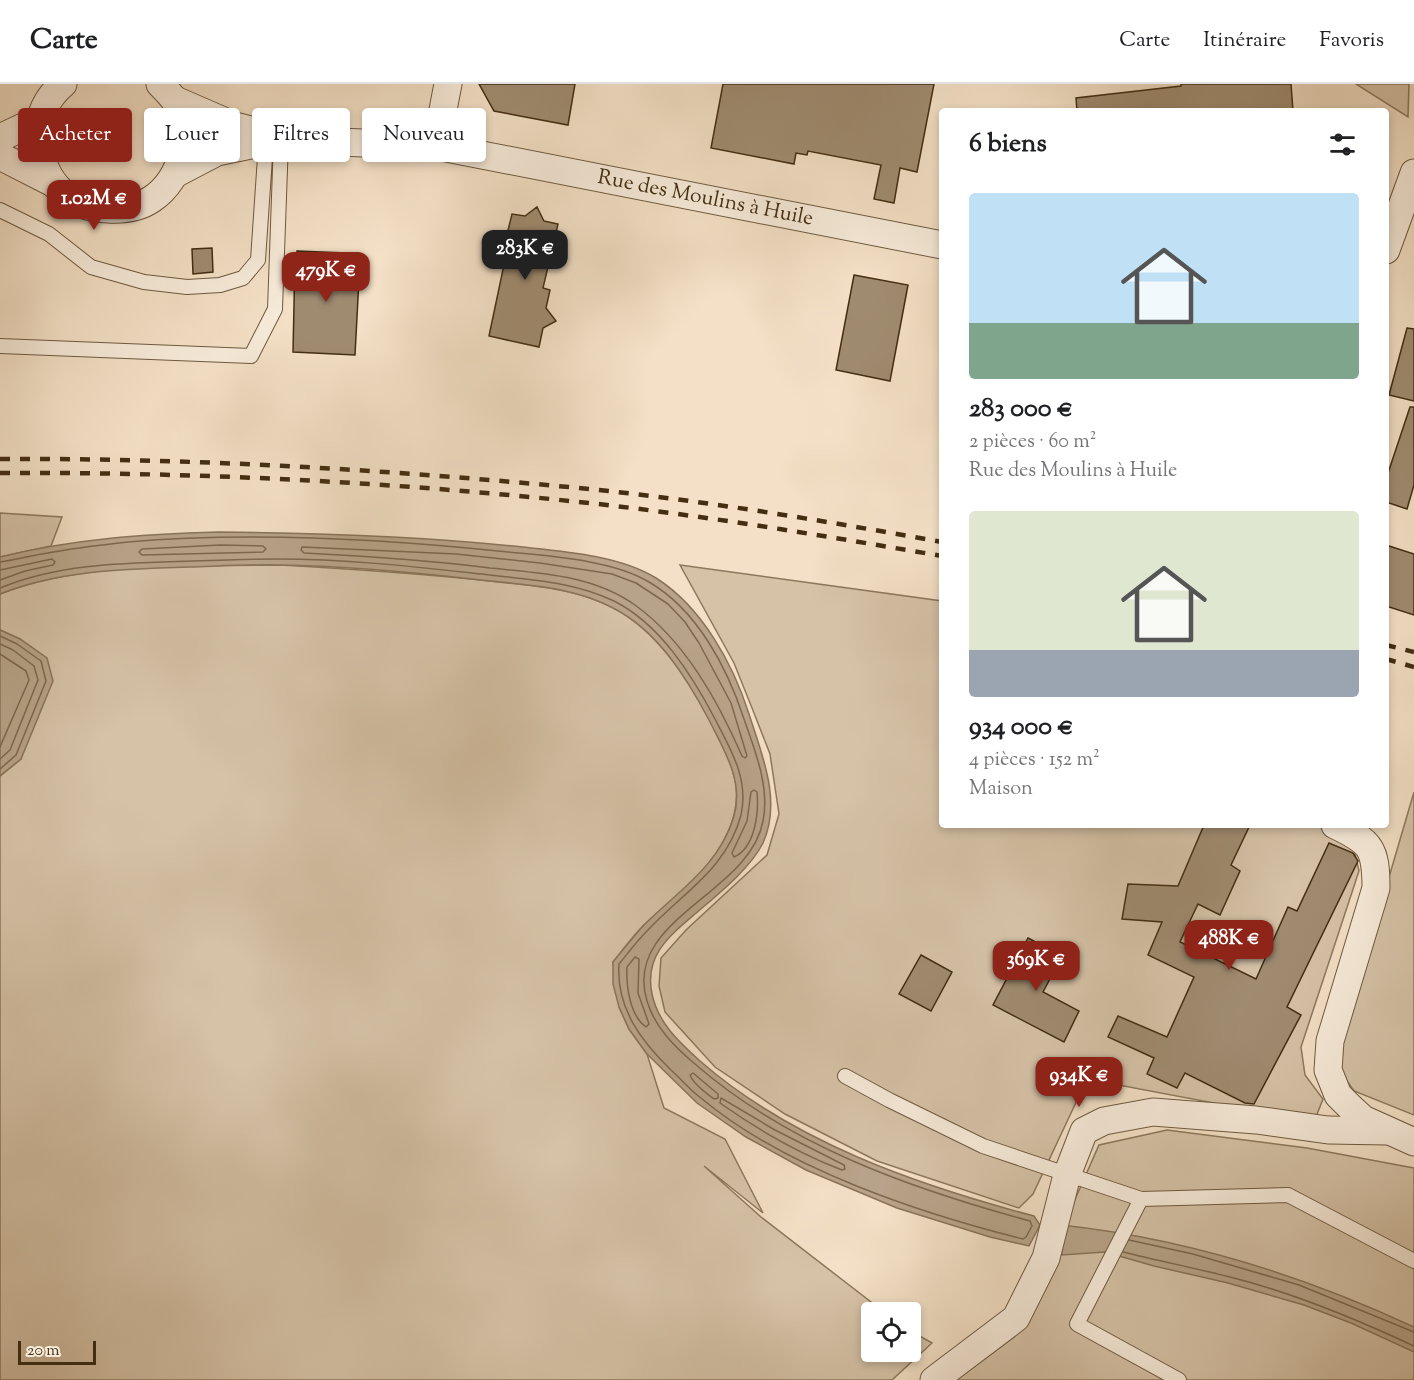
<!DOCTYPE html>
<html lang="fr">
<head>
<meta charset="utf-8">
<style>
  :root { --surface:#fff; --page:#f6f6f6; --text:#202124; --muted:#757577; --line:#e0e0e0; --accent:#8f2418 }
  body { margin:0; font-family:"Sorts Mill Goudy",serif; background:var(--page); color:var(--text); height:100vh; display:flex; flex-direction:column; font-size:22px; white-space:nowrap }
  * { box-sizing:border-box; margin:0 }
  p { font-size:20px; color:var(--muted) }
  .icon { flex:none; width:33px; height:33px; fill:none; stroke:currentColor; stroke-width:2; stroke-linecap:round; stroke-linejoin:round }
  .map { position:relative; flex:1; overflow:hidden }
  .sheet { position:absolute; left:939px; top:24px; width:450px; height:720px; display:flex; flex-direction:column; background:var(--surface); border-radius:6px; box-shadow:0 3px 9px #0003 }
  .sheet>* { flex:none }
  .banner { position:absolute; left:18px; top:24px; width:570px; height:54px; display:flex; gap:12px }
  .fabs { position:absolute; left:861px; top:1218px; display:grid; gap:12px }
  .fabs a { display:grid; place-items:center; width:60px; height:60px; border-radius:6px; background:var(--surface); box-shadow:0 3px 9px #0003; font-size:30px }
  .scale { position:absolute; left:18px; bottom:15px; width:78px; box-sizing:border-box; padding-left:6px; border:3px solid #432e12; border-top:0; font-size:16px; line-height:21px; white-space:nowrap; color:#432e12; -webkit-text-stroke:4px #f7ebda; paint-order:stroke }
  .price { position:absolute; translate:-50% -51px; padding:0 14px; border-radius:12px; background:var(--accent); color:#fff; font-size:20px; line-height:39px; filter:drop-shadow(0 2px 3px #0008) }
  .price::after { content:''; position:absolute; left:50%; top:36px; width:18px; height:14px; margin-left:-9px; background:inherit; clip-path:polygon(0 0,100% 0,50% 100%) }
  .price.current { background:#222; color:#fff }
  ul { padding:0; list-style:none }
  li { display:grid; align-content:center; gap:12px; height:318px; padding:0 30px }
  li span { display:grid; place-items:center; height:186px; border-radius:6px; color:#555 }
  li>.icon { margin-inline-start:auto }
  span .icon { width:108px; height:108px; fill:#fffc; stroke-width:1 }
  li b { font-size:26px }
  h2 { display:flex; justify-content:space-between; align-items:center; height:72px; padding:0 30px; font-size:26px }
  .pill { padding:0 21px; border-radius:6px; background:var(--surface); box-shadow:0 3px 9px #0003; font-size:21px; line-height:54px }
  .pill.current { background:var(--accent); color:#fff }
  header { display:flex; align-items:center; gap:36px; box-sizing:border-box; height:84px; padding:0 30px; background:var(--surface); border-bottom:2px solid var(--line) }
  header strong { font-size:28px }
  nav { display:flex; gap:33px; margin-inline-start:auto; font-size:21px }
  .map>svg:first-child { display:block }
  .green { fill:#d5c2a7; stroke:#8c785c; stroke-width:1.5 }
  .water { fill:#b7a389; stroke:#897459; stroke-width:1.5 }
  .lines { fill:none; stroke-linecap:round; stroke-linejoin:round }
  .shore { stroke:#7d684e; stroke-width:1.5 }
  .building { fill:#9f8b70; stroke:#432e12; stroke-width:1.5 }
  .lane-casing { stroke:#6f5a3f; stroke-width:16 }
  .street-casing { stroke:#6f5a3f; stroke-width:29 }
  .lane { stroke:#f7ebda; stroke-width:14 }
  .street { stroke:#f7ebda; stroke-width:27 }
  .rail { stroke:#432e12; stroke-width:4.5; stroke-dasharray:10 10; stroke-linecap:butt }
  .labels { text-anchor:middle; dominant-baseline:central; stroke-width:4.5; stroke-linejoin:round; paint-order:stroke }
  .street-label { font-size:21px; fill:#432e12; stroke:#f7ebda }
</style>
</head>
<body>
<header>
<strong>Carte</strong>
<nav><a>Carte</a><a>Itinéraire</a><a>Favoris</a></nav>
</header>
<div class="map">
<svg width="1414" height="1296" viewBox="0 0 1414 1296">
  <rect width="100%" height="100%" fill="#f3e0c6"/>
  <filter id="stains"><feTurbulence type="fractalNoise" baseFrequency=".00333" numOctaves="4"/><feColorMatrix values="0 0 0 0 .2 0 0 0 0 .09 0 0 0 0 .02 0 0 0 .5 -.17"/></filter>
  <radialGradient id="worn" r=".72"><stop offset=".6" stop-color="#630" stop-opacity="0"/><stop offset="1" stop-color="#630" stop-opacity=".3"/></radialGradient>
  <path class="green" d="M 1356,0 L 1409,0 L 1408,33 Z
    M 0,429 L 62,433 L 51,462 L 0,473 Z
    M 281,481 C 350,485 419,489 489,497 C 535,502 583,504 624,530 C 663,555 690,599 711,639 C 731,679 748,706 727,750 C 709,789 675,812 645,840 C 633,851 623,866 613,878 L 619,923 L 629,945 L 647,970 L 664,1024 L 725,1055 L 763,1129 L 704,1082 L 761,1133 L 884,1228 L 872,1228 L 872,1268 L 910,1268 L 911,1247 L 932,1259 L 892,1296 L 0,1296 L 0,692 L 21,675 L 20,555 L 0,546 L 0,510 C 86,476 190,483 281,481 Z
    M 680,481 L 942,517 L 942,741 L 1316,741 L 1352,757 L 1359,787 L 1301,963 L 1305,991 L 1323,1015 L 1314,1038 L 1087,995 L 1033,1110 L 1019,1124 L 877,1077 L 785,1030 L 715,983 L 665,928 L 659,902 L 661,874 L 686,846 L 767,771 L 779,730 L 770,670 L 754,629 L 734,579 Z
    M 1414,708 L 1414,1031 L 1354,1007 L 1340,987 L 1340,960 Z
    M 1167,1046 L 1307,1064 L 1414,1084 L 1414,1296 L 956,1296 L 1014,1253 L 1047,1201 L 1069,1129 L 1099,1061 Z"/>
  <path class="water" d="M 219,448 C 318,449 415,452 513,462 C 558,467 617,470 656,494 C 702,523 733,580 749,630 C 762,671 782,717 763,759 C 750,785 717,811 695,830 C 669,852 644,872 652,910 C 658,939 679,958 700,977 C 793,1058 917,1101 1034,1132 L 1040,1141 L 1029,1162 L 990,1153 L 897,1124 L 806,1086 L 746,1053 L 697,1019 L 647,970 L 629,945 L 619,923 L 613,900 L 613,878 C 623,866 633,853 644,841 C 678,807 720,781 734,732 C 744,697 724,666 709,636 C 687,594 657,546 613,524 C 570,501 520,501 473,495 C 409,488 345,482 281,481 C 250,480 220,482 190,483 C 126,485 60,486 0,510 L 0,473 C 72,455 145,450 219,448 Z
    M 0,546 L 20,555 L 47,574 L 53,597 L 21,675 L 0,692 Z
    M 1061,1141 C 1184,1154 1302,1191 1414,1243 L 1414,1268 L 1351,1239 L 1304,1221 L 1228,1199 L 1154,1182 L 1105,1168 L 1062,1171 Z"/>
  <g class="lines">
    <path class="shore" d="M 220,461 L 263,462 L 266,465 L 263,468 L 142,471 L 139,468 L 142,465 Z
      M 302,463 L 456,470 L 540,479 L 612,490 L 636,499 L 668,520 L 685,538 L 699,559 L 731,619 L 747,672 L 745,674 L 742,672 C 718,617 685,557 635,521 C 593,491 540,489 490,484 C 428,476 366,472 304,469 L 301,466 Z
      M 0,478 C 16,476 32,471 48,469 C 74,464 101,461 128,458 C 252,447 384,455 508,468 C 550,472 613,476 649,498 C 697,526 727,583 744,635 C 755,667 770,703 763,737 C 750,810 622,835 647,917 C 655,944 675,963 695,980 C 789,1062 912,1105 1030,1137 L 1032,1142 L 1026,1153 L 1023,1155 C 919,1129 784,1084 701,1014 C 690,1006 681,995 671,986 C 641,957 616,924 619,880 C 628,869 637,857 647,847 C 682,809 727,785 741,731 C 749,695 731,666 715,635 C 692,591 660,540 614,517 C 570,496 521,495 472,489 C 408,482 343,475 278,475 C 249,475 220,476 192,477 C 127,479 60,479 0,504
      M 0,486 L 52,475 L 55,478 L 53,481 L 25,487 L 0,496
      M 0,552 L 17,560 L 41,577 L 46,597 L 16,671 L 0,685
      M 0,560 L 13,566 L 34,582 L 38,596 L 10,666 L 0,675
      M 0,570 L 26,587 L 29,596 L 0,663
      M 754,706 L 757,708 C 759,729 755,764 734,773 L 732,769 L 747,737 L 751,708 Z
      M 635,873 L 639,875 L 638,909 L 649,940 L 646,943 C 630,932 626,902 627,883 Z
      M 693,989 L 718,1010 L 718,1014 L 714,1015 C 706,1009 693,1000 690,991 Z
      M 721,1014 L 775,1046 L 844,1081 L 845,1085 L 842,1086 C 798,1069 758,1046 720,1019 Z
      M 1129,1156 L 1193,1170 L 1299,1201 L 1414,1248
      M 1123,1168 C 1159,1177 1195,1184 1230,1193 C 1294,1209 1354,1234 1414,1262"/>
  </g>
  <path class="building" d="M 479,0 L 575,0 L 568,41 L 494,27 Z
    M 723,0 L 934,0 L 917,88 L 900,84 L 894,119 L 874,115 L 881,81 L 808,67 L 807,71 L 796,69 L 794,80 L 711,64 Z
    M 1181,0 L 1291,0 L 1293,27 L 1077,27 L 1076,14 L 1181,2 Z
    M 537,123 L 544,137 L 558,140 L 543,204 L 550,206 L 546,224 L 556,237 L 543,244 L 539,263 L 489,252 L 505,176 L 501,175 L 512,130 L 525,132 Z
    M 212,164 L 213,188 L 193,190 L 192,165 Z
    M 297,167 L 346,169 L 346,176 L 360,176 L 355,271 L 293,268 L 295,173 L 297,173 Z
    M 854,191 L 908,201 L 890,297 L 836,286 Z
    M 1407,244 L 1414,245 L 1414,317 L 1389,311 Z
    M 1410,323 L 1414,323 L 1414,401 L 1407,425 L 1386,418 L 1386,395 Z
    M 1386,461 L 1414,470 L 1414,531 L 1386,522 Z
    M 1204,741 L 1250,741 L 1231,781 L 1240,787 L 1220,831 L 1198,820 L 1180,858 L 1256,895 L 1288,823 L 1297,827 L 1329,759 L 1353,769 L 1358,777 L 1287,923 L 1301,931 L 1254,1020 L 1245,1019 L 1185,989 L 1177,1004 L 1147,990 L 1154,974 L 1108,953 L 1118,932 L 1167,953 L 1194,893 L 1148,871 L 1162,838 L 1122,835 L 1128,800 L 1178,802 Z
    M 1028,854 L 1062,872 L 1043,908 L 1079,927 L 1064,958 L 993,921 Z
    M 921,871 L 952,888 L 931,927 L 899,910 Z"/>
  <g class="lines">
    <g class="lane-casing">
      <path id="lane" d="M 0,126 L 49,150 L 91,183 L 144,198 L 187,203 L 220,201 L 243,194 L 258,176 L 266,58
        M 0,262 L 251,272 L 275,225 L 281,57
        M 845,992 L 889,1016 L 983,1062 L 1141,1115 L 1077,1240 L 1179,1296
        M 1141,1115 L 1288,1111 L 1414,1177"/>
    </g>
    <g class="street-casing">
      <g id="street">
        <path d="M 63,0 C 44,16 37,36 39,60 C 44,99 69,124 108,125 C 124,126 139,124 152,115 C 182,95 194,48 175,17 C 171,11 165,5 160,0"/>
        <path d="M 175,16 L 235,42 L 277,53"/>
        <path d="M 0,54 L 40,35"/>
        <path d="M 436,62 L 448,0"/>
        <path d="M 0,72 L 53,99"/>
        <path id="s1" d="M 175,90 L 217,68 L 266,58 L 290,56 L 436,62 L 942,161"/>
        <path d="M 1386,166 L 1414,89"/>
        <path d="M 1335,741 C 1371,758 1376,764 1376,804 L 1330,957 L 1328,986 L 1338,1011 L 1351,1024 L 1363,1035 L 1414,1058"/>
        <path d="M 934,1296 L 1016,1234 L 1046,1174 L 1067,1091 L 1084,1047 L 1104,1037 L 1153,1028 L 1256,1036 L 1328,1046 L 1388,1047"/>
      </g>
    </g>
    <use href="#lane" class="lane"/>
    <use href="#street" class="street"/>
    <path class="rail" d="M 0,375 C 197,374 393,386 589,405 C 707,417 825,437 942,458
      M 0,389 C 196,388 394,398 589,419 C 707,432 825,452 942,472
      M 1386,561 L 1414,568
      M 1386,575 L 1414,583"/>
  </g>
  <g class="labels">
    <g class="street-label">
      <text stroke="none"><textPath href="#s1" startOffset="542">Rue des Moulins à Huile</textPath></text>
    </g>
  </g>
  <rect width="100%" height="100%" filter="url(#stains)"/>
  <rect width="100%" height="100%" fill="url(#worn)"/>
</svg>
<div class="fabs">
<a><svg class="icon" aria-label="locate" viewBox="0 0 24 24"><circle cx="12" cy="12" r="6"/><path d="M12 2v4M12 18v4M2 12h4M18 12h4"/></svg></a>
</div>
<div class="scale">20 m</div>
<b class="price" style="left:94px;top:147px">1.02M €</b>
<b class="price current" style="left:525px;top:197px">283K €</b>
<b class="price" style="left:326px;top:219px">479K €</b>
<b class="price" style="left:1229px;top:887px">488K €</b>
<b class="price" style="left:1036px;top:908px">369K €</b>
<b class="price" style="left:1079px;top:1024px">934K €</b>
<div class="banner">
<a class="pill current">Acheter</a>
<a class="pill">Louer</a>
<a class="pill">Filtres</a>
<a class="pill">Nouveau</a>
</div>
<section class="sheet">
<h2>6 biens<svg class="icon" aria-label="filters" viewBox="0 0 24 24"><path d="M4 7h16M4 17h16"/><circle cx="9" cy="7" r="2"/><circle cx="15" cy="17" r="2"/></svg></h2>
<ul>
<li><span style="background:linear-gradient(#bfe0f5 70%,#7fa58c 0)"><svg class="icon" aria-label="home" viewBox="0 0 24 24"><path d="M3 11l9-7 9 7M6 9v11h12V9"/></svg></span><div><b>283 000 €</b><p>2 pièces · 60 m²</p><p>Rue des Moulins à Huile</p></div></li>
<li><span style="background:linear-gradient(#dfe7d0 75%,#9aa5b1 0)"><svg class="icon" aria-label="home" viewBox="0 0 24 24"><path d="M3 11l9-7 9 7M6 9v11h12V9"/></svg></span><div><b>934 000 €</b><p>4 pièces · 152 m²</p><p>Maison</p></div></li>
</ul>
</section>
</div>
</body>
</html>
